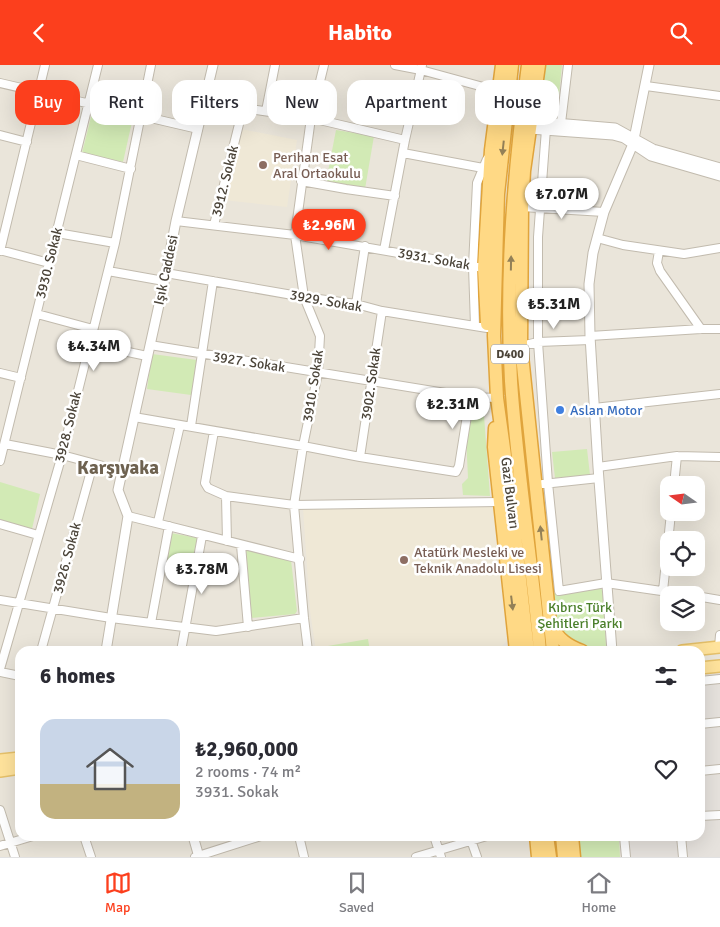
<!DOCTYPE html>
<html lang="en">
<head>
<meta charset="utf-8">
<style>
  :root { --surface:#fff; --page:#f7f7f7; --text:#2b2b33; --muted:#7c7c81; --line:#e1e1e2; --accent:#fc3f1d }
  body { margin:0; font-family:Signika,sans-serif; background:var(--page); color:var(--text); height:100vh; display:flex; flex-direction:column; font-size:19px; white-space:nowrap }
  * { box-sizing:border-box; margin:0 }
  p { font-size:16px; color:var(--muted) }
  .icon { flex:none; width:28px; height:28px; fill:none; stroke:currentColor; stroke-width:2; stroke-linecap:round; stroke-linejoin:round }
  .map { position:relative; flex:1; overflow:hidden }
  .details { position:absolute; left:15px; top:581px; width:690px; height:195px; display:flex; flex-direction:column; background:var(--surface); border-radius:15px; box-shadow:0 5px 20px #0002 }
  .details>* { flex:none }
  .banner { position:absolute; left:15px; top:15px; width:690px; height:45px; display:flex; gap:10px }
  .needle { width:32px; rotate:284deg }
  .controls { position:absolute; left:660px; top:411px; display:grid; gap:10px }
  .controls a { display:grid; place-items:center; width:45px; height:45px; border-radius:10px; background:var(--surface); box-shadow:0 5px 20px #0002; font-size:25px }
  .price { position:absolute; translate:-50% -42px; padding:0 11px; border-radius:18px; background:#fff; color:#222; font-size:16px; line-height:32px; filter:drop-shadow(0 1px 2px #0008) }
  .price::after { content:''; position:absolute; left:50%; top:30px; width:15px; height:11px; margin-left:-8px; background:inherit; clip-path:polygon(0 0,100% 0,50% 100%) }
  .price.on { background:var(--accent); color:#fff }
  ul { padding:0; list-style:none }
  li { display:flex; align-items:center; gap:15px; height:125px; padding:0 25px }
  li+li { border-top:1px solid var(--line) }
  li span { display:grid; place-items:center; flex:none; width:140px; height:100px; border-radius:15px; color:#555 }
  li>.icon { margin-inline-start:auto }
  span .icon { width:60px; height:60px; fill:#fffc; stroke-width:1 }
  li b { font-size:21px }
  h2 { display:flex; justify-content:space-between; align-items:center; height:60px; padding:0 25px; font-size:21px }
  .chip { padding:0 18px; border-radius:15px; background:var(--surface); box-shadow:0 5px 20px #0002; font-size:18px; line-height:45px }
  .chip.on { background:var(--accent); color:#fff }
  header { display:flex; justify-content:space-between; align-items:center; height:65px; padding:0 25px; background:var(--accent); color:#fff; font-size:22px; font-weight:700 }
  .tabs { display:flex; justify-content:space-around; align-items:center; height:70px; border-top:1px solid var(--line); background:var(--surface); font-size:14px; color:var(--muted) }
  .tabs a { display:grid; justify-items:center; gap:2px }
  .tabs .on { color:var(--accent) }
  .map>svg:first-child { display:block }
  .residential { fill:#eae5da; fill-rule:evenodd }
  .industrial { fill:#e6e2dd }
  .education { fill:#efe8d6 }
  .green { fill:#d2eab5 }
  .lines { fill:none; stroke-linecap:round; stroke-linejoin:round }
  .minor-casing { stroke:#c2bbae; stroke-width:10 }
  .tertiary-casing { stroke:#c2bbae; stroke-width:11 }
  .primary-casing { stroke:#e6c16a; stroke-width:14 }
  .trunk-casing { stroke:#e0a43c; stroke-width:15 }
  .minor { stroke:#fff; stroke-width:8 }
  .tertiary { stroke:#fff; stroke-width:9 }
  .primary { stroke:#ffe39c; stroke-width:11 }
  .trunk { stroke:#ffd985; stroke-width:12 }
  .oneway { fill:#938057 }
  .education-dot { fill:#8d6e63; stroke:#fff; stroke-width:2 }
  .shop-dot { fill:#3f7fe0; stroke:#fff; stroke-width:2 }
  .labels { text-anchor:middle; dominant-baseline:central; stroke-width:5; stroke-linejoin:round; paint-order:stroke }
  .shield { fill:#fff; stroke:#817c74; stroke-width:1 }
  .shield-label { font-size:12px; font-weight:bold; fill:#4b4439 }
  .education-label { font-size:14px; fill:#785e54; stroke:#fff; text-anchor:start }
  .street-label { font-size:14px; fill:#4b4439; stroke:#fff }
  .shop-label { font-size:14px; fill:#366cbe; stroke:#fff; text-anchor:start }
  .park-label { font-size:14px; fill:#4a7f2a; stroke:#fff }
  .district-label { font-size:19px; font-weight:bold; fill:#6e6250; stroke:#fff }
</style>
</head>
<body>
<header><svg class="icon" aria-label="back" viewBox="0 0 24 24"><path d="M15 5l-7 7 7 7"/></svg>Habito<svg class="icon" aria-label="search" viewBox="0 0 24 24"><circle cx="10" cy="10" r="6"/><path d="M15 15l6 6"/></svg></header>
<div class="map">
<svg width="720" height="792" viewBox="0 0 720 792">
  <rect width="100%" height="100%" fill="#f6f3ec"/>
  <path class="residential" d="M 0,0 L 720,0 L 720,792 L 0,792 ZM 669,420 L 696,420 L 696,448 L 669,448 ZM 669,475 L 696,475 L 696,502 L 669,502 ZM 669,530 L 696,530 L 696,558 L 669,558 ZM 20,586 L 700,586 L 700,771 L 20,771 Z"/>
  <path class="industrial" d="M 720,606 L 720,792 L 621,792 L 619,771 L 700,771 L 700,607 Z"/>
  <path class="education" d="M 241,64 L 297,75 L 287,142 L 223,135 Z
    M 496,440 L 509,564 L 506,577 L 496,586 L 316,586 L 310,546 L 303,443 Z"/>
  <path class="green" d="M 542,0 L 562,0 L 557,51 L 540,53 L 534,48 Z
    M 92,48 L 132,57 L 123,97 L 82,88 Z
    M 336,65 L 374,71 L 365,124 L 326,117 Z
    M 152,289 L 197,295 L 191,330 L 147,324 Z
    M 483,337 L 490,431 L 463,430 L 462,419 L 468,413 L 466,371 L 477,340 Z
    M 587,384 L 590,410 L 555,413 L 552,387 Z
    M 0,417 L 40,429 L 32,464 L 0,456 Z
    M 171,468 L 198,473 L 191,502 L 165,497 Z
    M 246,484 L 291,495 L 297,546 L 295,549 L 251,553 Z
    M 595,522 L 604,525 L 606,582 C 590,585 571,580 560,567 C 553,558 553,538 554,528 Z
    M 368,574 L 370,586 L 322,586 L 322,582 Z
    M 578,771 L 619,771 L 620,792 L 581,792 Z"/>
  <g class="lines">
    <g class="minor-casing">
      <path id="minor" d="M 395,0 L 421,5 L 498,26
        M 0,18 L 198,64
        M 646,21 L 720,31
        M 204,36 L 243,43 L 311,53 L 405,75
        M 266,46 L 275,0
        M 561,58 L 568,0
        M 546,64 L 538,172 L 538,277 L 548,418 L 559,526 L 606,518 L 689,530
        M 0,70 L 27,77
        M 403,88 L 483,103
        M 76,90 L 131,104
        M 301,116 L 346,124 L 395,131
        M 522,142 L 604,147
        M 176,156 L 295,170 L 484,203
        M 214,160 L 243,43
        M 57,168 L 115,178
        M 597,173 L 623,180 L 684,189 L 720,183
        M 0,185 L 49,198
        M 384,185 L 405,75 L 422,0
        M 0,186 L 45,0
        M 659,186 L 657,198 L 660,206 L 701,264
        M 108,206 L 164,216
        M 166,208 L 304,232 L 356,239 L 382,246 L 487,263
        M 356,239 L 365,181
        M 37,249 L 93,264
        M 475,261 L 473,201 L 477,118 L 487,94
        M 590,271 L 701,264 L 720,264
        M 90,279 L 147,291
        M 150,280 L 470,332 L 497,333
        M 521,281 L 538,277 L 590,275
        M 0,308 L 21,313
        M 594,343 L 720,329
        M 134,352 L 303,381 L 360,392 L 456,407 L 459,401 L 470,332
        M 191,361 L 213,216
        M 214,366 L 205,418 L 208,423 L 226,431 L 227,476
        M 5,379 L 62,390 L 122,406
        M 360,392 L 382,246
        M 0,396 L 98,0
        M 598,402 L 677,391 L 720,392
        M 543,419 L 599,413
        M 674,420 L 677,391
        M 226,431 L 294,440 L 499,437
        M 128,451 L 300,494
        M 158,457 L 180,360
        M 0,459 L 38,470
        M 241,480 L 248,562
        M 663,526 L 671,448
        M 696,531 L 720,535
        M 0,535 L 111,553 L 216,566 L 304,553
        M 151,558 L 169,461
        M 719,582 L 720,570
        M 41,586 L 93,399
        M 181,586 L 202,471
        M 308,586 L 304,553 L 294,440 L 303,381 L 318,308 L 320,271 L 304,232 L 295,170 L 311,53 L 324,0
        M 0,604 L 62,390 L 115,178 L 151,0
        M 0,607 L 20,611
        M 700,616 L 720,614
        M 700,659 L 720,657
        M 700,706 L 720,704
        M 0,745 L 15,792
        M 700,751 L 720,750
        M 84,771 L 91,792
        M 299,771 L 304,792
        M 434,771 L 441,792
        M 624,771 L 626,792
        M 681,771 L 683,792
        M 471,775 L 477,792
        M 0,781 L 33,771
        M 195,792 L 261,771
        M 416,792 L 487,771"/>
    </g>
    <g class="tertiary-casing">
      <path id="tertiary" d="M 531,56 L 615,63 L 653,84 L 720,103
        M 530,64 L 613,70 L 624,73 L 651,91 L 720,111
        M 106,586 L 128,451 L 118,425 L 166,208 L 176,156 L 213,0
        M 612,586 L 598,402 L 590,271 L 589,219 L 593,188 L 604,147 L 633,79 L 649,0
        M 193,771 L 199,792"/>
    </g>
    <g class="primary-casing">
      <path id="primary" d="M 682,586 L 720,582
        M 700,603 L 720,601
        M 0,695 L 20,693
        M 0,706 L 20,703"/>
    </g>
    <g class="trunk-casing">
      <path id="trunk" d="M 512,0 L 498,129 L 494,271 L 497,333 L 511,434 L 528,586
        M 528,0 C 514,105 505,210 511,316 C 517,406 532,496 540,586
        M 539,0 L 524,106 L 522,142 L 521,281 L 553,586
        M 487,259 L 484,203 L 491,85 L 502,0
        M 495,363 L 494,382 L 516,586
        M 551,560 C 558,574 568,581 582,586
        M 536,771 L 538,792
        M 547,771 L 550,792
        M 562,771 L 564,792
        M 572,771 L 574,792"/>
    </g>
    <use href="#minor" class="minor"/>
    <use href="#tertiary" class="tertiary"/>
    <use href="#primary" class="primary"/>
    <use href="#trunk" class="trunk"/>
  </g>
  <defs><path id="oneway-solid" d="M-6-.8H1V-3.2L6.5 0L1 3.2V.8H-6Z" transform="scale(1.25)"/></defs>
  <g class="oneway">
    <use href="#oneway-solid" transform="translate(503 83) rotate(96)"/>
    <use href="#oneway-solid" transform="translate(511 198) rotate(-89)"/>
    <use href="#oneway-solid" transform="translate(541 468) rotate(-96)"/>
    <use href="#oneway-solid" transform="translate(512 538) rotate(83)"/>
  </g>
  <g class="education-dot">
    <circle cx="263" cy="100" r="5"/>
    <circle cx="404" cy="495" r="5"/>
  </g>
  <circle class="shop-dot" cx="560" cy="345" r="5"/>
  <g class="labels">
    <rect class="shield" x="491" y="279.5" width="38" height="19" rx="4"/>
    <g class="shield-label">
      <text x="510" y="289">D400</text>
    </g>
    <g class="education-label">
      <text x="273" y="92">Perihan Esat<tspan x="273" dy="16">Aral Ortaokulu</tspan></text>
      <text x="414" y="487">Atatürk Mesleki ve<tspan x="414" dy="16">Teknik Anadolu Lisesi</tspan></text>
    </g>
    <g class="street-label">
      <text transform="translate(225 116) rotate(-76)">3912. Sokak</text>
      <text transform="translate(434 194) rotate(10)">3931. Sokak</text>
      <text transform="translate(49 198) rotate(-76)">3930. Sokak</text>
      <text transform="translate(166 205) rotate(-78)">Işık Caddesi</text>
      <text transform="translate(326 236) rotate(10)">3929. Sokak</text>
      <text transform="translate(249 297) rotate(9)">3927. Sokak</text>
      <text transform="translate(371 319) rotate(-82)">3902. Sokak</text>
      <text transform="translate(313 321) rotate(-81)">3910. Sokak</text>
      <text transform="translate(68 362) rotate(-76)">3928. Sokak</text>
      <text transform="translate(510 428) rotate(83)">Gazi Bulvarı</text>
      <text transform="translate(67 493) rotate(-75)">3926. Sokak</text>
    </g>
    <g class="shop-label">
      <text x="570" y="345">Aslan Motor</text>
    </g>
    <g class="park-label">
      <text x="580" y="542">Kıbrıs Türk<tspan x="580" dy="16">Şehitleri Parkı</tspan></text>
    </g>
    <g class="district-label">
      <text x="118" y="403">Karşıyaka</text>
    </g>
  </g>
</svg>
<div class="controls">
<a><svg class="needle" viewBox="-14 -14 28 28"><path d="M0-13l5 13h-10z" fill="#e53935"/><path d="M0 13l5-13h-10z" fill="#7c7c81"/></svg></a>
<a><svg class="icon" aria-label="locate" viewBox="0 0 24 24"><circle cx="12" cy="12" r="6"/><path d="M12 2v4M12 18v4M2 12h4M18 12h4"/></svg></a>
<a><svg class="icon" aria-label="layers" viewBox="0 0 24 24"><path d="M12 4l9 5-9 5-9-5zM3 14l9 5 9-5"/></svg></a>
</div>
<b class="price" style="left:562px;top:155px">₺7.07M</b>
<b class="price on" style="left:329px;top:186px">₺2.96M</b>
<b class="price" style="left:554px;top:265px">₺5.31M</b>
<b class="price" style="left:94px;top:307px">₺4.34M</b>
<b class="price" style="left:453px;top:365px">₺2.31M</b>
<b class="price" style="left:202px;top:530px">₺3.78M</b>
<div class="banner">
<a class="chip on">Buy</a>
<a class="chip">Rent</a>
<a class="chip">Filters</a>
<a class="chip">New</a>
<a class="chip">Apartment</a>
<a class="chip">House</a>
</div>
<section class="details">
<h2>6 homes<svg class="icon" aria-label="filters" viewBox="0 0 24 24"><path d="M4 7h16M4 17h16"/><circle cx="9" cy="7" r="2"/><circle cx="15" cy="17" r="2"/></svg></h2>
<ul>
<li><span style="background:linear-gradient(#c9d6e8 65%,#c2b280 0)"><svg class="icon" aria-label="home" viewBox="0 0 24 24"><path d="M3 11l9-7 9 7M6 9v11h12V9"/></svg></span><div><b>₺2,960,000</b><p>2 rooms · 74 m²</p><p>3931. Sokak</p></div><svg class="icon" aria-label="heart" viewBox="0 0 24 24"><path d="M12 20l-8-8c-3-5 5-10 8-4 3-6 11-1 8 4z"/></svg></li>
</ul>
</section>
</div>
<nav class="tabs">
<a class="on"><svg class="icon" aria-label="map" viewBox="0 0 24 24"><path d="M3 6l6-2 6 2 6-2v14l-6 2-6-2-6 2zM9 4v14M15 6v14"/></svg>Map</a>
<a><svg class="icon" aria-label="saved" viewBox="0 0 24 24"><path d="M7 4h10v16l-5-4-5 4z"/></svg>Saved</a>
<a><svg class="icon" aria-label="home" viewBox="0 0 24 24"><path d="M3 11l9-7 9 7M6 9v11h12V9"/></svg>Home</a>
</nav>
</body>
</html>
